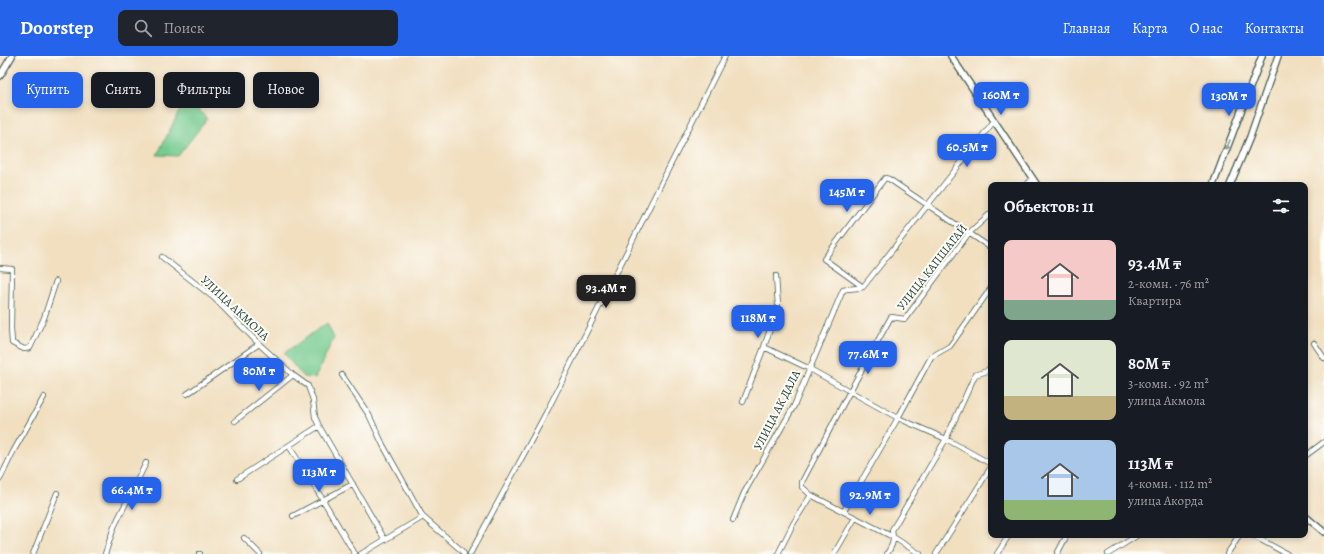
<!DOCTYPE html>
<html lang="ru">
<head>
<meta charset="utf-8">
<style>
  :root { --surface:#171b24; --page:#20242c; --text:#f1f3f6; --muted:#9ea1a6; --accent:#2563eb }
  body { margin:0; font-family:Alegreya,serif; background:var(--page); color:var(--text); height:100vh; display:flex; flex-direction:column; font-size:15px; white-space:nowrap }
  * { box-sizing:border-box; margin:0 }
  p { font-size:13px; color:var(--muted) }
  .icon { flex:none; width:22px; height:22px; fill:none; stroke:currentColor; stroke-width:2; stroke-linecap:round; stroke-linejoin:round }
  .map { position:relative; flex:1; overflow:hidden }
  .side { position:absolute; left:988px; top:126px; width:320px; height:356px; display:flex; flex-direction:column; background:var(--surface); border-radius:8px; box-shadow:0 2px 6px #0003 }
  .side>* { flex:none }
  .banner { position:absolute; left:12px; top:16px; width:380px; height:36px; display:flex; gap:8px }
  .price { position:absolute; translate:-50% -34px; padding:0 9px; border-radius:8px; background:var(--accent); color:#fff; font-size:13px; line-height:26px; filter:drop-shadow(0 1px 2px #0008) }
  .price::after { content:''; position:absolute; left:50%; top:24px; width:12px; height:9px; margin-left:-6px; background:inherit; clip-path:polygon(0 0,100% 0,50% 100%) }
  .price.selected { background:#222; color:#fff }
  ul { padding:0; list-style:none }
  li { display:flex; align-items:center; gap:12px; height:100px; padding:0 16px }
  li span { display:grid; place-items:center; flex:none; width:112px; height:80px; border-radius:8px; color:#555 }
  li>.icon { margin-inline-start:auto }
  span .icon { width:48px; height:48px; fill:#fffc; stroke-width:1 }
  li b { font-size:17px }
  h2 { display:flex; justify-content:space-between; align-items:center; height:48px; padding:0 16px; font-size:17px }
  .tag { padding:0 14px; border-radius:8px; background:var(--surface); box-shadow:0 2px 6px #0003; font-size:14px; line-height:36px }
  .tag.selected { background:var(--accent); color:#fff }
  header { display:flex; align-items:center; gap:24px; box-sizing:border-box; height:56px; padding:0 20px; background:var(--accent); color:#fff }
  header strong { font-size:19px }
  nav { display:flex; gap:22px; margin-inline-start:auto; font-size:14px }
  .search { width:280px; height:36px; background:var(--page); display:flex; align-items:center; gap:10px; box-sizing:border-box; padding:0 14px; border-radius:8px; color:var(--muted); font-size:15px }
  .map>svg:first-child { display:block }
  .green { fill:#76cb8f; stroke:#4a8462 }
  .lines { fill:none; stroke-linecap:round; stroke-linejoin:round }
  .minor-casing { stroke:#3e5549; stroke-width:6 }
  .tertiary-casing { stroke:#3e5549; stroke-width:8 }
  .minor { stroke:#fff; stroke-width:4.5 }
  .tertiary { stroke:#fff; stroke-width:5.5 }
  .oneway { fill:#8f9e9a }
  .labels { text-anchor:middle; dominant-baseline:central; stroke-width:4; stroke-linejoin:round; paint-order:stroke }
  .street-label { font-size:12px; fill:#1f3d34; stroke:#fdfcf7 }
</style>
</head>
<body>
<header>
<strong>Doorstep</strong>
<div class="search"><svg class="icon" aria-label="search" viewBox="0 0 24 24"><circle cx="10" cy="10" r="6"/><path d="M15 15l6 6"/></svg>Поиск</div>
<nav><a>Главная</a><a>Карта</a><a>О нас</a><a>Контакты</a></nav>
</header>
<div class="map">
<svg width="1324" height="498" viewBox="0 0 1324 498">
  <rect width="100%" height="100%" fill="#fdfcf7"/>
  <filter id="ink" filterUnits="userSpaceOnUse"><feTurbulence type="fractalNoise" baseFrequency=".025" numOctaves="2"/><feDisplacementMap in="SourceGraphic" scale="8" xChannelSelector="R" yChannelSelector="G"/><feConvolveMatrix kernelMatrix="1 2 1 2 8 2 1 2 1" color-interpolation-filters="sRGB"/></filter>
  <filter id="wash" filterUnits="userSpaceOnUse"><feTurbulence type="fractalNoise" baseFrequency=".012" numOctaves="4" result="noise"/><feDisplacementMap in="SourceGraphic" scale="16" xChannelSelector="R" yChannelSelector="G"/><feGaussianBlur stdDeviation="0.9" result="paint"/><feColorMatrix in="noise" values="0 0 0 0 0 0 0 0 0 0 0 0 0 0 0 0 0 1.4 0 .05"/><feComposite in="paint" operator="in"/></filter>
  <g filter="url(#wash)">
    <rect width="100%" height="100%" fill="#f1dfc0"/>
    <path class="green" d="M 187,40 L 207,63 L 178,100 L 157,99 Z
      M 327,267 L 334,282 L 315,322 L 303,321 L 284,297 Z"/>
  </g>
  <g filter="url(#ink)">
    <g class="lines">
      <g class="minor-casing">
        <path id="minor" d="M 1026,129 L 1033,123
          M 162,201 L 214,242 L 259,288 L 293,319 L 308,330 L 313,344 L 315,361 L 319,370 L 385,484
          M 0,212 L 12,213 L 11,272 L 12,287 L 24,293 L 30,292 L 44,262 L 56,225
          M 863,231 L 824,203 L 885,122 L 889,123 L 991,192
          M 1314,287 L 1324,302
          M 764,291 L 810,313 L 898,362 L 946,383 L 991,408
          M 342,319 L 369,359 L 383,389 L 423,461 L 461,494 L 464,498
          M 187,338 L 259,288
          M 743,346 L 764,291 L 778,250 L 776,220
          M 235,365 L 293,319
          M 289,390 L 323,444 L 355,498
          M 1305,400 L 1324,386
          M 0,423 L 13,396 L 44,341
          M 237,423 L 319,370
          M 811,439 L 893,481 L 920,498
          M 844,455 L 898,362 L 931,301 L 950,290 L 991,232
          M 293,460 L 353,428
          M 733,464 L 744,437 L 794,350 L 843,234 C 850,232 856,233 863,231 L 994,65
          M 1252,479 L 1287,498
          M 244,482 L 260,498
          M 33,498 L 57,437
          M 105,498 L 114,471 L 146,407
          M 199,498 L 200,498
          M 361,498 L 423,461
          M 470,498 L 546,357 L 725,0
          M 778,498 L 793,468 L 811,439 L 802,431 L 802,426 L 850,335 L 891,261 L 905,263 L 969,177 L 991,157
          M 834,498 L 855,462
          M 887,498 C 893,488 894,486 892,474 L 946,383 L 975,319 L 987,315 L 991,310
          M 936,498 L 991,411
          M 997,498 L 1009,479
          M 1057,498 L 1067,479
          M 1108,498 L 1138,479
          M 1227,498 L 1240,479"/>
      </g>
      <g class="tertiary-casing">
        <path id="tertiary" d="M 951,0 L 1037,129
          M 0,20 L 12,0
          M 1213,129 L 1262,0
          M 1230,129 L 1250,81 L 1278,0
          M 1305,460 L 1324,476"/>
      </g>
      <use href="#minor" class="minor"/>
      <use href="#tertiary" class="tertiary"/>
    </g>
    <defs><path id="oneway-solid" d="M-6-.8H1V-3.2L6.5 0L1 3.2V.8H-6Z"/></defs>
    <use class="oneway" href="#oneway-solid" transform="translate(1228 89) rotate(111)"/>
  </g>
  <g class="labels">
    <g class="street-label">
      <text transform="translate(932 211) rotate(-52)">УЛИЦА КАПШАГАЙ</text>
      <text transform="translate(235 252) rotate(43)">УЛИЦА АКМОЛА</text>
      <text transform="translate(777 354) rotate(-63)">УЛИЦА АК ДАЛА</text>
    </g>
  </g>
</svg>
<b class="price" style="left:1001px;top:60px">160M ₸</b>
<b class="price" style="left:1229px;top:61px">130M ₸</b>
<b class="price" style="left:967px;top:112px">60.5M ₸</b>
<b class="price" style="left:847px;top:157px">145M ₸</b>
<b class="price selected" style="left:606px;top:253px">93.4M ₸</b>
<b class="price" style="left:758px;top:283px">118M ₸</b>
<b class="price" style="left:868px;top:319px">77.6M ₸</b>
<b class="price" style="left:259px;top:336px">80M ₸</b>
<b class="price" style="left:319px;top:437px">113M ₸</b>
<b class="price" style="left:132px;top:455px">66.4M ₸</b>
<b class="price" style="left:870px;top:460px">92.9M ₸</b>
<div class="banner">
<a class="tag selected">Купить</a>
<a class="tag">Снять</a>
<a class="tag">Фильтры</a>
<a class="tag">Новое</a>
</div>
<section class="side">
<h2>Объектов: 11<svg class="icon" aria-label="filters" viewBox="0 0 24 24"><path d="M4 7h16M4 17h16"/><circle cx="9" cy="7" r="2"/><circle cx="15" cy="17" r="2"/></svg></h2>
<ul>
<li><span style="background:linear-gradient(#f6c9c9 75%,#7fa58c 0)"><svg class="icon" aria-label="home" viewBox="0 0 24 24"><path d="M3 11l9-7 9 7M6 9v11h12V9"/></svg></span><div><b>93.4M ₸</b><p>2-комн. · 76 m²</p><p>Квартира</p></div></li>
<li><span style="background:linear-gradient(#dfe7d0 70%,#c2b280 0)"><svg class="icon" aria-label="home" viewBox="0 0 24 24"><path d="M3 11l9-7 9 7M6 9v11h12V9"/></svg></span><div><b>80M ₸</b><p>3-комн. · 92 m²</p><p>улица Акмола</p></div></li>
<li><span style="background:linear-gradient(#a9c7e8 75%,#8fb573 0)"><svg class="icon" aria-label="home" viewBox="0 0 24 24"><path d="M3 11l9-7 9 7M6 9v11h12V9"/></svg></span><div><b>113M ₸</b><p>4-комн. · 112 m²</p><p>улица Акорда</p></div></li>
</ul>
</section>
</div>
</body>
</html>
